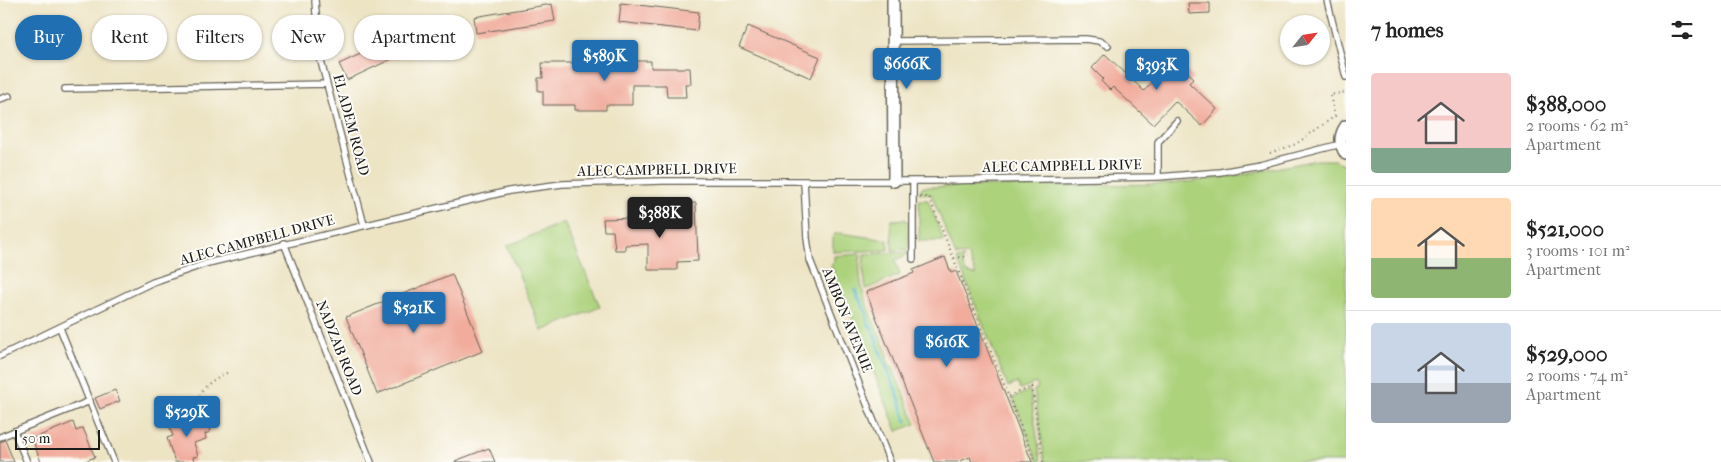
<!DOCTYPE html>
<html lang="en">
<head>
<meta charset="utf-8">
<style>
  :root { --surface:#fff; --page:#f6f6f6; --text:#222; --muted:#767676; --line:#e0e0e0; --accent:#1f6fb2 }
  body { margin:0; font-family:"IM FELL French Canon",serif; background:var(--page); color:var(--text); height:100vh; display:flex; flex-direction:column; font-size:19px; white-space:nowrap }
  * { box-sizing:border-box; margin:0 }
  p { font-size:16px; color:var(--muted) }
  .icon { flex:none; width:28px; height:28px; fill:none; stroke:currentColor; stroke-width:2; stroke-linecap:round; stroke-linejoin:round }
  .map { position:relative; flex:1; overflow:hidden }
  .details { display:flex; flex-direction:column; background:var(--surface); width:375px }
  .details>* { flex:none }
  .guide { position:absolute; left:15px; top:15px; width:475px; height:45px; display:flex; gap:10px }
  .needle { width:32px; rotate:60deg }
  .fabs { position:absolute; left:1280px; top:15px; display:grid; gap:10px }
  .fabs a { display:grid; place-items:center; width:50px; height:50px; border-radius:50%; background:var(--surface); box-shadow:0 1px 4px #0004; font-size:25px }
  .scale { position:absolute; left:15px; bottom:12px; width:85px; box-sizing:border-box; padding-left:5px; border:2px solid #1c1c1c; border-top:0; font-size:14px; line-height:18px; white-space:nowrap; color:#1c1c1c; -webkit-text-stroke:4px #fdfcf7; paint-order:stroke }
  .price { position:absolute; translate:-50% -42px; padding:0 11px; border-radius:5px; background:var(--accent); color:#fff; font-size:16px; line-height:32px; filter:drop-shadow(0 1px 2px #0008) }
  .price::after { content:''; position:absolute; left:50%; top:30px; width:15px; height:11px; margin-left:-8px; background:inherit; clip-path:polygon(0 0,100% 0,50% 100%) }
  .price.current { background:#222; color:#fff }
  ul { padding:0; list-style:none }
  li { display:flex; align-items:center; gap:15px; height:125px; padding:0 25px }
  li+li { border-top:1px solid var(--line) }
  li span { display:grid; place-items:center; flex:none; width:140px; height:100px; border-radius:5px; color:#555 }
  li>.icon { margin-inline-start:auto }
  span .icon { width:60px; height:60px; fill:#fffc; stroke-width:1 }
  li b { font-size:21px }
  h2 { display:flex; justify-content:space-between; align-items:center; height:60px; padding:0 25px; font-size:21px }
  .chip { padding:0 18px; border-radius:22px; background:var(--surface); box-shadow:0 1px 4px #0004; font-size:18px; line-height:45px }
  .chip.current { background:var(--accent); color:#fff }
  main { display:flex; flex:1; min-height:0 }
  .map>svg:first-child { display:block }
  .green { fill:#acd27c; stroke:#64774c }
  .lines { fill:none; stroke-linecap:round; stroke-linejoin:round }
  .stream { stroke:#49b4c6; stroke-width:3 }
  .building { fill:#f1ac9c }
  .service-casing { stroke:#656257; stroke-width:8 }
  .minor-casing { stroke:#656257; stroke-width:14 }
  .path { stroke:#656257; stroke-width:2; stroke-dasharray:1 4; stroke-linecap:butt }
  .service { stroke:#fff; stroke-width:5.5 }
  .minor { stroke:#fff; stroke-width:11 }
  .labels { text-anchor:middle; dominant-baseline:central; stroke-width:4; stroke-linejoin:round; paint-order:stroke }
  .street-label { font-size:14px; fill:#1c1c1c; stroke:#fdfcf7 }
</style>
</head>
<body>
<main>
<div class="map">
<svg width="1346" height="462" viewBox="0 0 1346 462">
  <rect width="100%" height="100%" fill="#fdfcf7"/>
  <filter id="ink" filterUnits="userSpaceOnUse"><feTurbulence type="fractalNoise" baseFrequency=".02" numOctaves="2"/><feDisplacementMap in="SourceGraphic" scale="10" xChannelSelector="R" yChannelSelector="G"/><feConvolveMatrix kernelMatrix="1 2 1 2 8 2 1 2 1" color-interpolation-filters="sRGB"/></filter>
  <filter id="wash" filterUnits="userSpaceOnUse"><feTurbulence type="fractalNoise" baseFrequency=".0096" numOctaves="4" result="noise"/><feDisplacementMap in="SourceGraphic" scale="20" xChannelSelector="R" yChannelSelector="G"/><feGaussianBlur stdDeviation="1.12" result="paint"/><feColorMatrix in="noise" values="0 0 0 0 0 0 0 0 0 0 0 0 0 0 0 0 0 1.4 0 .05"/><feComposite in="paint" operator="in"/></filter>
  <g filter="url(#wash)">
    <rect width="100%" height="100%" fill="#ede4c4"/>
    <path class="green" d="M 1317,160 L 1334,160 L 1346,165 L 1346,462 L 1045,462 L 1034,390 L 1038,388 L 1036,383 L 1020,389 L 1017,383 L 1008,387 L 957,259 L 964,258 L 962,261 L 966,273 L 976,275 L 968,255 L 956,256 L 931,194 L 919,193 L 922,187 L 1170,184 L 1229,177 Z
      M 919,200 L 928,200 L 944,241 L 919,241 Z
      M 905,219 L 909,223 L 909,249 L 892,250 L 891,221 L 893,220 Z
      M 564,222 L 600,307 L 542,331 L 507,246 Z
      M 839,233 L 888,240 L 888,250 L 833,252 L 833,237 L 835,234 Z
      M 909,252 L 909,254 L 895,260 L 900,275 L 866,289 L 863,269 L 864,254 Z
      M 861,254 C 854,288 876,324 888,355 L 886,356 L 890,366 L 892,366 L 916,424 L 897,431 L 831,265 L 834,262 L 834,256 Z
      M 1030,390 L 1041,462 L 1038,462 L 1013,398 Z"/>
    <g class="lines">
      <path class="stream" d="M 855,290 L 866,313 L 868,323 L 873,330 L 880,352 L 897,392 L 906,421"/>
    </g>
    <g id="blocks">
      <path class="building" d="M 621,3 L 699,12 L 697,31 L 619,22 Z
        M 1188,3 L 1210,3 L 1210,13 L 1189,14 Z
        M 552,4 L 555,21 L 476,33 L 474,17 Z
        M 425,24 L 432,40 L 347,80 L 339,64 Z
        M 748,26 L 820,57 L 811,78 L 739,47 Z
        M 1105,54 L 1144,91 L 1168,64 L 1173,68 L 1178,63 L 1194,78 L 1189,83 L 1217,109 L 1202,126 L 1175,101 L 1153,124 L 1113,87 L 1110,90 L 1101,81 L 1103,79 L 1092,68 Z
        M 573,57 L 606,57 L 606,61 L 651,61 L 651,68 L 690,68 L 691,84 L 685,84 L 686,97 L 667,97 L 666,85 L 632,85 L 632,105 L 606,105 L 606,110 L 575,110 L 575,105 L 543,105 L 543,91 L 538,91 L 538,78 L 543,78 L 542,63 L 573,63 Z
        M 680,203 L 696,203 L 698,261 L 677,262 L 677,270 L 648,270 L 648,244 L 625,245 L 625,250 L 615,250 L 613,231 L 604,231 L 603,219 L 635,218 L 635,224 L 639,223 L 639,225 L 680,225 Z
        M 945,257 L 951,273 L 956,271 L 1032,462 L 972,462 L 970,457 L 958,462 L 934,462 L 866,292 L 914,273 L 913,270 Z
        M 452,274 L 483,351 L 377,394 L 346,317 Z
        M 115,390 L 120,401 L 100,409 L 95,398 Z
        M 203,415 L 205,421 L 207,420 L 210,432 L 205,434 L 206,439 L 194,443 L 198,456 L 193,457 L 194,462 L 175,462 L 167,438 L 173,436 L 169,426 Z
        M 73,422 L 76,431 L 83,428 L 95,457 L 83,462 L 41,462 L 32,439 Z
        M 5,440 L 14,462 L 0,462 L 0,442 Z
        M 489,448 L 495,462 L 455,462 L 455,461 Z"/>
    </g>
  </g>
  <g filter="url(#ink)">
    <use href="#blocks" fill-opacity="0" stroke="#656257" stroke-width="1"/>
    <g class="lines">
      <g class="service-casing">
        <path id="service" d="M 315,0 L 319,54 L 364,225
          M 1327,0 L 1346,77
          M 893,41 L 1086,39 L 1099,41 L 1108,46
          M 65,89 L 327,84
          M 0,99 L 9,96
          M 1158,177 L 1158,142 L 1177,121
          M 804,181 L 807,238 L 810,260 L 890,462
          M 913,181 L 913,259
          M 284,243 L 371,462
          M 60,328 L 114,462
          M 0,356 L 153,282 L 208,263 L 509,191 L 562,184 L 662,181 L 932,181 L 1158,177 L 1220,172 L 1260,165 L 1341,144
          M 14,431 L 27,462
          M 0,437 L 90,401"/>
      </g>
      <g class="minor-casing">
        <path id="minor" d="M 893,0 L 894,181
          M 1346,126 C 1339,136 1339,144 1346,154"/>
      </g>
      <path class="path" d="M 1270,153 L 1296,144 L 1335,116 L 1330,95 L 1346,92
        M 920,197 L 929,197 L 1035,462
        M 954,258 L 969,256
        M 1032,387 L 1043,462
        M 1009,396 L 1037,385
        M 193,419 C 193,396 207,381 227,373"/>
      <use href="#service" class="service"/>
      <use href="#minor" class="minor"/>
    </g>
  </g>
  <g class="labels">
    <g class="street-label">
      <text transform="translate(351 125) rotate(75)">EL ADEM ROAD</text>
      <text transform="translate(1062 166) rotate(-1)">ALEC CAMPBELL DRIVE</text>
      <text transform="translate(657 170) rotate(-1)">ALEC CAMPBELL DRIVE</text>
      <text transform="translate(257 240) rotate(-15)">ALEC CAMPBELL DRIVE</text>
      <text transform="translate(847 320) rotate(68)">AMBON AVENUE</text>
      <text transform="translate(339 348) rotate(68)">NADZAB ROAD</text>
    </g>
  </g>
</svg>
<div class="fabs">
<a><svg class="needle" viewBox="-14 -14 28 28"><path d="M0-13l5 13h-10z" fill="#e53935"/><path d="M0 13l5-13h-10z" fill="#767676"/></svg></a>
</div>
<div class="scale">50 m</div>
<b class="price" style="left:605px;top:82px">$589K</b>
<b class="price" style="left:907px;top:90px">$666K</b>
<b class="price" style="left:1157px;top:91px">$393K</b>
<b class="price current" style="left:660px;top:239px">$388K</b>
<b class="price" style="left:414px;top:334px">$521K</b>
<b class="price" style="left:947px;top:368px">$616K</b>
<b class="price" style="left:187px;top:438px">$529K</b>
<div class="guide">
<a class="chip current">Buy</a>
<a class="chip">Rent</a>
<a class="chip">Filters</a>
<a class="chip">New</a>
<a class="chip">Apartment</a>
</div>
</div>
<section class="details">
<h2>7 homes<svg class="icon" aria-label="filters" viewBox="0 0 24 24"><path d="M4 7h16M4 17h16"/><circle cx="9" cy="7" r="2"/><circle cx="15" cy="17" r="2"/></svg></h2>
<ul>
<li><span style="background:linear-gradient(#f6c9c9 75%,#7fa58c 0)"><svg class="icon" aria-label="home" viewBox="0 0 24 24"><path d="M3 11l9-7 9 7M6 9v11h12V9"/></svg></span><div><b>$388,000</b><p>2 rooms · 62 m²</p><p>Apartment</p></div></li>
<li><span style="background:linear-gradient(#ffd9b3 60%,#8fb573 0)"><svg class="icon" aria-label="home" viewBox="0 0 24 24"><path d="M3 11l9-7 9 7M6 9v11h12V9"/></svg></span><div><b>$521,000</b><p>3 rooms · 101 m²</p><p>Apartment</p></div></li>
<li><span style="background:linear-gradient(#c9d6e8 60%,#9aa5b1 0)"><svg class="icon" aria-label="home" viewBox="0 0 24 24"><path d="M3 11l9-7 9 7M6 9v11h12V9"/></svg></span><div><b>$529,000</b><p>2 rooms · 74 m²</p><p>Apartment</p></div></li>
</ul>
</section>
</main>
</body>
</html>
